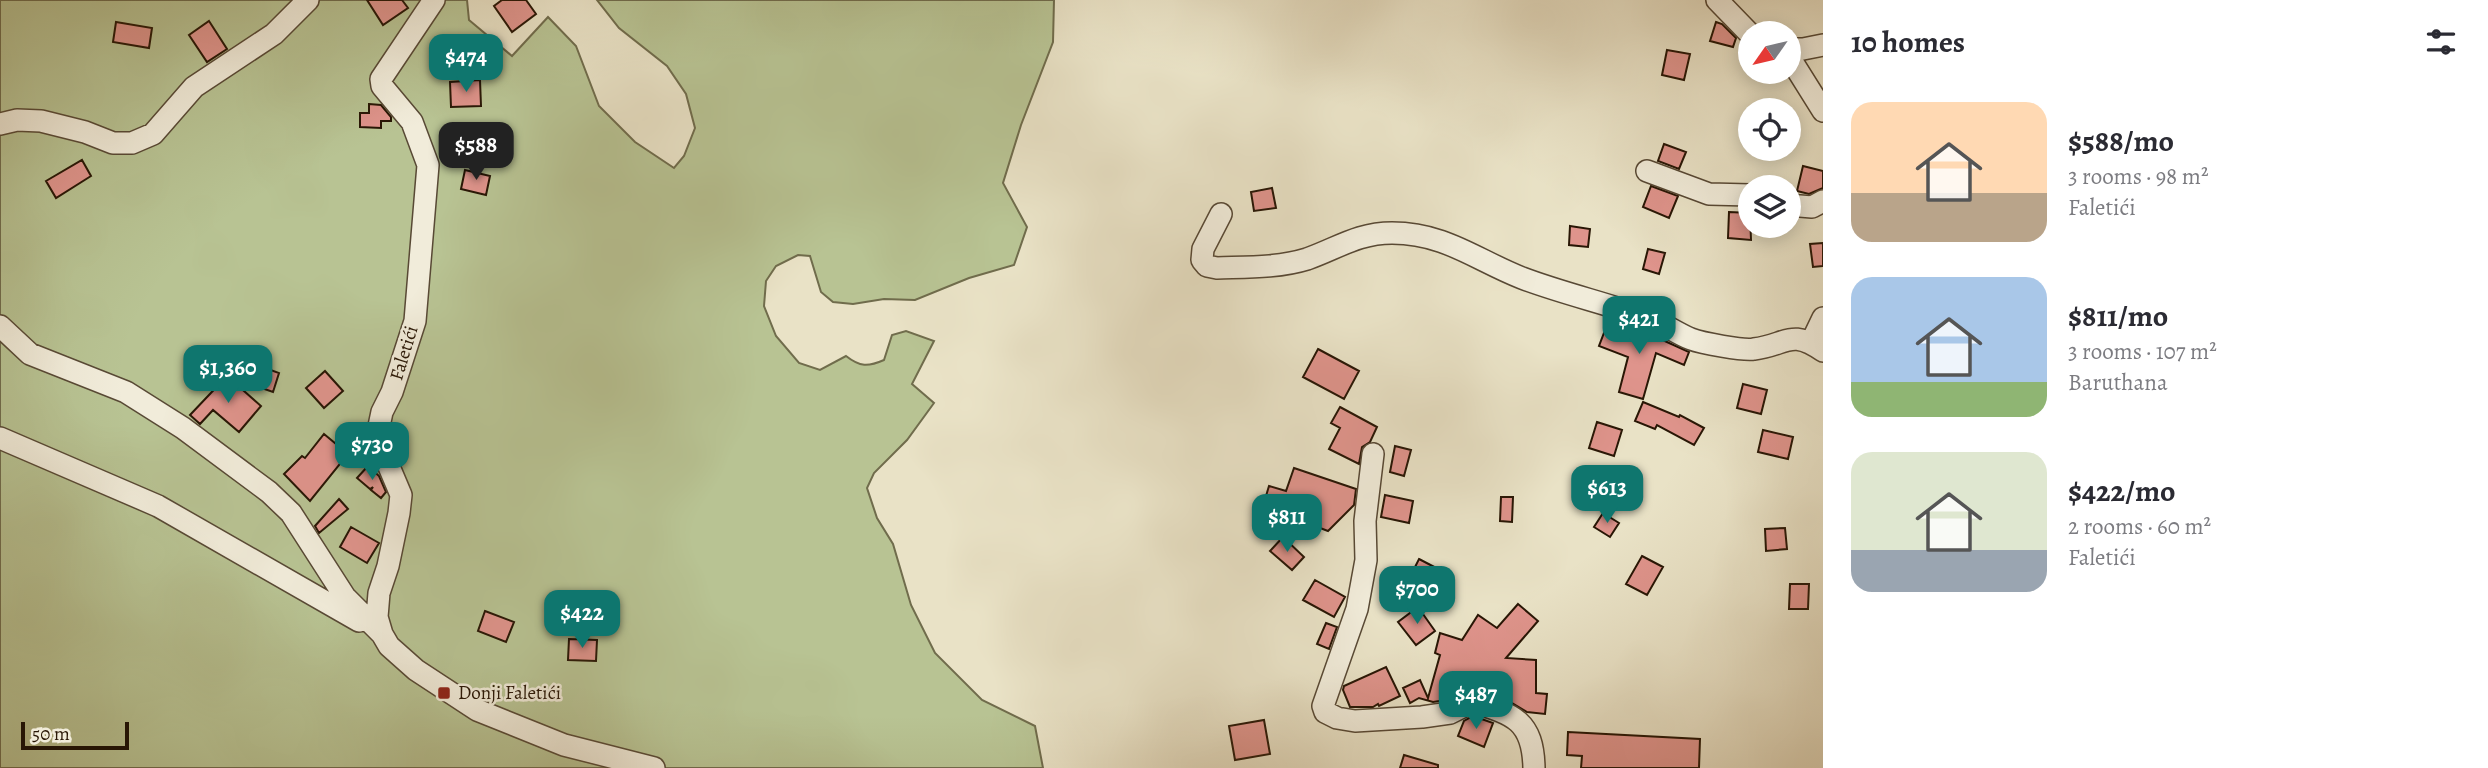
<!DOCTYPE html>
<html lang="en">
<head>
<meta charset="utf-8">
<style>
  :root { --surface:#fff; --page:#f2f2f3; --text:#2b2b33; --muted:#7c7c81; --accent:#0f766e }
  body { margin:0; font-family:Alegreya,serif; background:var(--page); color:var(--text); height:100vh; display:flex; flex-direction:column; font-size:26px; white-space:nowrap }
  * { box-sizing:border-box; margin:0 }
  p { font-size:23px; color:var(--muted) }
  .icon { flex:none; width:38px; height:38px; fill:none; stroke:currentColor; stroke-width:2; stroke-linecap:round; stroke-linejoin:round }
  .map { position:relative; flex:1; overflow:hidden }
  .panel { display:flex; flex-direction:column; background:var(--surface); width:665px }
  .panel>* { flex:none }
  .needle { width:46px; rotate:236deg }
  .tools { position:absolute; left:1738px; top:21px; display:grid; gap:14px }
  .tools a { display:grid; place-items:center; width:63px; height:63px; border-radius:50%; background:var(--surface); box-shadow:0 4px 18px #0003; font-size:35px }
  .scale { position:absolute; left:21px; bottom:18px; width:108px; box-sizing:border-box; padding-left:7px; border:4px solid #281605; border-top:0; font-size:19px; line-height:24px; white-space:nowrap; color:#281605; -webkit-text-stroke:5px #f1ecda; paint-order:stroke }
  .price { position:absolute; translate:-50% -60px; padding:0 16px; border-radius:14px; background:var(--accent); color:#fff; font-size:23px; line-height:46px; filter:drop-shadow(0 2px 4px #0008) }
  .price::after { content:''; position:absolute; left:50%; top:42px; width:21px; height:16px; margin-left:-10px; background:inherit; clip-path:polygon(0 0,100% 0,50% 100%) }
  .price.on { background:#222; color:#fff }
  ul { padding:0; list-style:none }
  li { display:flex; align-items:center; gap:21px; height:175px; padding:0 28px }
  li span { display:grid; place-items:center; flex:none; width:196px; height:140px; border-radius:21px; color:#555 }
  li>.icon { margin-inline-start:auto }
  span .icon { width:84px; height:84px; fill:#fffc; stroke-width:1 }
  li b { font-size:30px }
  h2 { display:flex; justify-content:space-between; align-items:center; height:84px; padding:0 28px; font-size:30px }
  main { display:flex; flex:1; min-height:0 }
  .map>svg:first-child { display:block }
  .green { fill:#b8c393; stroke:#706c4c; stroke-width:2 }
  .building { fill:#df948c; stroke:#281605; stroke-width:2 }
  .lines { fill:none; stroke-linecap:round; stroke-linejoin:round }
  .minor-casing { stroke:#584935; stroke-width:24 }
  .minor { stroke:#f1ecda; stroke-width:21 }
  .poi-dot { fill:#8f2418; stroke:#f1ecda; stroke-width:2.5 }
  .labels { text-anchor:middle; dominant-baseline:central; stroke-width:5; stroke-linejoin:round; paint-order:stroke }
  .street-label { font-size:19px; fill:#281605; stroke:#f1ecda }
  .poi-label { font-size:19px; fill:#281605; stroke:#f1ecda; text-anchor:start }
</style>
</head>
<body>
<main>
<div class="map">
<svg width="1823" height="768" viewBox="0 0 1823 768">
  <rect width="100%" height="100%" fill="#e9e2c6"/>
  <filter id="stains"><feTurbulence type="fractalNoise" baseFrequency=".00286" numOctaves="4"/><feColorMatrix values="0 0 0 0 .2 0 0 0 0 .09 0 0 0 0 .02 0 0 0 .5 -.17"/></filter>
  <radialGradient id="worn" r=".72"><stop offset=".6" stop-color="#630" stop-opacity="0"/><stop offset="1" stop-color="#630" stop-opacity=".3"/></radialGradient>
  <path class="green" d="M 0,0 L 467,0 L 469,20 L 512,56 L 548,17 L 576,46 L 599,106 L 635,142 L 674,168 L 684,156 L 695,128 L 686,94 L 667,66 L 619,28 L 597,0 L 1054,0 L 1053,42 L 1021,125 L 1003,183 L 1027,227 L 1014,265 L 969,278 L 915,300 L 884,299 L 853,304 L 833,302 L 821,292 L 810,256 L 798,255 L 776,266 L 766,281 L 764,306 L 776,336 L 799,363 L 820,370 L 846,356 C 860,367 868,367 884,360 L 892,335 L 906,331 L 934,341 L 912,384 L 934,403 L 907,440 L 874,473 L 867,488 L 877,518 L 893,544 L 911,605 L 935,653 L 982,700 L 1035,726 L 1043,768 L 0,768 Z"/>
  <path class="building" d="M 367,0 L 402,0 L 408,8 L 383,25 Z
    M 502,0 L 526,0 L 536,14 L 512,32 L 494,6 Z
    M 209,21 L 227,49 L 207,62 L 189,35 Z
    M 116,22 L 152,28 L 149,48 L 113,42 Z
    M 1716,22 L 1722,24 L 1736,38 L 1733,47 L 1710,41 Z
    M 1667,50 L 1690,54 L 1684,80 L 1662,75 Z
    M 480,80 L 481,106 L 451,107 L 450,82 Z
    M 369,104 L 381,105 L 391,117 L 391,121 L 381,121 L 381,128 L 360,127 L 360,113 L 369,113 Z
    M 1664,144 L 1686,152 L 1679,169 L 1658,161 Z
    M 82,160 L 91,176 L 56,198 L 46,181 Z
    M 1803,166 L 1823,171 L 1823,188 L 1809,194 L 1797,191 Z
    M 465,170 L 490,176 L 486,195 L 461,189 Z
    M 1651,186 L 1678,196 L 1669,218 L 1643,207 Z
    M 1272,188 L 1276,208 L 1254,211 L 1251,192 Z
    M 1729,212 L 1750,213 L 1751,240 L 1728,238 Z
    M 1570,226 L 1590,229 L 1588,247 L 1569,245 Z
    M 1823,243 L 1823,266 L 1813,267 L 1810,244 Z
    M 1648,249 L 1665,253 L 1659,274 L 1643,269 Z
    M 1607,325 L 1632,334 L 1634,327 L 1689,352 L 1684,365 L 1656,353 L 1643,399 L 1619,392 L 1628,357 L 1599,346 Z
    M 1318,349 L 1359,371 L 1344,399 L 1303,377 Z
    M 257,365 L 279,373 L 273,392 L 250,384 Z
    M 325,371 L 343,391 L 324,408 L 306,388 Z
    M 227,376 L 261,406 L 239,432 L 213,410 L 200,424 L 190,415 Z
    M 1743,384 L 1767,390 L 1761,414 L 1737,408 Z
    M 1643,402 L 1679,417 L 1680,415 L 1704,428 L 1694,445 L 1657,425 L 1655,429 L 1635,421 Z
    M 1340,407 L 1377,427 L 1370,442 L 1362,447 L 1359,464 L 1329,449 L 1340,428 L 1331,423 Z
    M 1597,422 L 1622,430 L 1614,456 L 1589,448 Z
    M 1763,430 L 1793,437 L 1788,459 L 1758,452 Z
    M 324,434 L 348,454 L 310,501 L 284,474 L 302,456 L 305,458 Z
    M 1395,446 L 1411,450 L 1404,476 L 1390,472 Z
    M 368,466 L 379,476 L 386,492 L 381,498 L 371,490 L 373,487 L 370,489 L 357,478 Z
    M 1294,468 L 1356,489 L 1354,505 L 1328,531 L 1315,526 L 1312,535 L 1290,527 L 1295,515 L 1263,506 L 1269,486 L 1286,491 Z
    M 1385,495 L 1413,501 L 1409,523 L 1381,517 Z
    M 1501,497 L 1513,497 L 1512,522 L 1500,521 Z
    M 339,499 L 348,509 L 319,533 L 315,526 Z
    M 1603,513 L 1619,523 L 1610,537 L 1594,527 Z
    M 351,527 L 379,543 L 367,563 L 340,547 Z
    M 1785,528 L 1787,549 L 1766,551 L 1765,529 Z
    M 1283,537 L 1304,557 L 1292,570 L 1270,551 Z
    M 1642,556 L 1663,567 L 1647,595 L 1626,584 Z
    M 1419,559 L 1444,572 L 1433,596 L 1407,583 Z
    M 1315,580 L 1345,597 L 1334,617 L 1303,600 Z
    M 1790,584 L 1809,584 L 1808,609 L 1789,609 Z
    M 1518,604 L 1538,621 L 1506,658 L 1536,660 L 1536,693 L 1547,694 L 1545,714 L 1527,712 L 1505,699 L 1475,689 L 1466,690 L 1446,700 L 1433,702 L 1419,698 L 1410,703 L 1403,688 L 1420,680 L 1428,698 L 1440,655 L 1435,653 L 1440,633 L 1462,640 L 1478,615 L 1497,628 Z
    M 1418,607 L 1435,631 L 1416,645 L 1398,622 Z
    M 485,611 L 514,622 L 506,642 L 478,631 Z
    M 1326,623 L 1337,627 L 1329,649 L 1317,644 Z
    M 569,639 L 597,640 L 596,661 L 568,660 Z
    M 1386,667 L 1400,696 L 1379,706 L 1378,704 L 1373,707 L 1350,707 L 1343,690 L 1344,686 Z
    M 1473,716 L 1493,723 L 1484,747 L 1458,736 L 1464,721 Z
    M 1264,720 L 1270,754 L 1235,760 L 1229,726 Z
    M 1568,732 L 1700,739 L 1699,768 L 1581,768 L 1582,756 L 1567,755 Z
    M 1404,755 L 1438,765 L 1438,768 L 1400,768 Z"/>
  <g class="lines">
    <g class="minor-casing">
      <path id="minor" d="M 434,0 L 381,79 L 382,86 L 412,122 L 428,165 L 415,321 L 392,392 L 382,412 L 378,431 L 379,443 L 401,495 L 399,513 L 388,566 L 379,593 L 377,617 L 382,634 L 389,646 L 416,670 L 477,710 L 564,745 L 654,768
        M 1717,0 L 1750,34
        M 1788,49 L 1803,49 L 1823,45
        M 1788,55 L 1823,111
        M 0,124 L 17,120 L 41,121 L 85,132 L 113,143 L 132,143 L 153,134 L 194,87 L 274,34 L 308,0
        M 1647,171 L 1709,194 L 1750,195
        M 1788,205 L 1812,207 L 1823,201
        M 1221,214 L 1203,249 L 1202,260 L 1207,266 L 1217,268 C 1246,267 1278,268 1307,259 C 1338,248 1358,233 1392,233 C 1445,233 1476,260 1522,278 C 1564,294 1610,304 1653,320 C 1666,325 1678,334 1691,339 C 1701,343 1744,351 1754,349 C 1787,345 1790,328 1823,351
        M 0,326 L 30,354 L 126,392 L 183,428 L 269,492 L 291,513 L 345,597 L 382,634
        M 1811,343 L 1823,318
        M 0,438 L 158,506 L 359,621
        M 1373,454 L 1365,521 L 1366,560 L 1357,609 L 1323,706 L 1325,712 L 1337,718 L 1355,721 L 1422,717 L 1450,713 L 1472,702 C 1514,714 1533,721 1534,768"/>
    </g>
    <use href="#minor" class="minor"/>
  </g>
  <rect class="poi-dot" x="437" y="686" width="14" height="14" rx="3.5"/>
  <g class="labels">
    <g class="street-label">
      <text transform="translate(404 353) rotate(-73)">Faletići</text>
    </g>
    <g class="poi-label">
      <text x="458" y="693">Donji Faletići</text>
    </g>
  </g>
  <rect width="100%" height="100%" filter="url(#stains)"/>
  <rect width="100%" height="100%" fill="url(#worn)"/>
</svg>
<div class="tools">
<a><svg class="needle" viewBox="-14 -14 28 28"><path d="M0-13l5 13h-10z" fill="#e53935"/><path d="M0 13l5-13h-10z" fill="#7c7c81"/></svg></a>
<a><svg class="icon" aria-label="locate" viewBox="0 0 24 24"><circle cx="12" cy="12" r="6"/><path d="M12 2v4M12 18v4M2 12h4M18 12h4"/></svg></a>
<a><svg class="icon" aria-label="layers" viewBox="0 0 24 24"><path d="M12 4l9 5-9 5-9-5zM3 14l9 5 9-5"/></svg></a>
</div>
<div class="scale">50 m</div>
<b class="price" style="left:466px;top:94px">$474</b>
<b class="price on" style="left:476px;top:182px">$588</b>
<b class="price" style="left:1639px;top:356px">$421</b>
<b class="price" style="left:228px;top:405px">$1,360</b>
<b class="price" style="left:372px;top:482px">$730</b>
<b class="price" style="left:1607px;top:525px">$613</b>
<b class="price" style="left:1287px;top:554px">$811</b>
<b class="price" style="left:1417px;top:626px">$700</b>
<b class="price" style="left:582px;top:650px">$422</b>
<b class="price" style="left:1476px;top:731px">$487</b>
</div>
<section class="panel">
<h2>10 homes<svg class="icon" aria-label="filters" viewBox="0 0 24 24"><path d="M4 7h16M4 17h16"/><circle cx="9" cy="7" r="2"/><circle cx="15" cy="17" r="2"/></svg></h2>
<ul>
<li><span style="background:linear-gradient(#ffd9b3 65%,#b9a48a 0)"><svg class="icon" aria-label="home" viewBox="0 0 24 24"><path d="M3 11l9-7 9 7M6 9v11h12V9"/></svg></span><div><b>$588/mo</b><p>3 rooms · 98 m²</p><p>Faletići</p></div></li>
<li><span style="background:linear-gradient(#a9c7e8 75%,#8fb573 0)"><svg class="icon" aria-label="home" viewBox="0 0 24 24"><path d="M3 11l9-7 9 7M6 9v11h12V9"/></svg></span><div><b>$811/mo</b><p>3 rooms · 107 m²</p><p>Baruthana</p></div></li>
<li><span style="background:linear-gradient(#dfe7d0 70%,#9aa5b1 0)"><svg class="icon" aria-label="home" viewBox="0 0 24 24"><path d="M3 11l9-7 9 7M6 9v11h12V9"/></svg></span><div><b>$422/mo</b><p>2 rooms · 60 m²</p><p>Faletići</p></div></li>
</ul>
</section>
</main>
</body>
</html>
